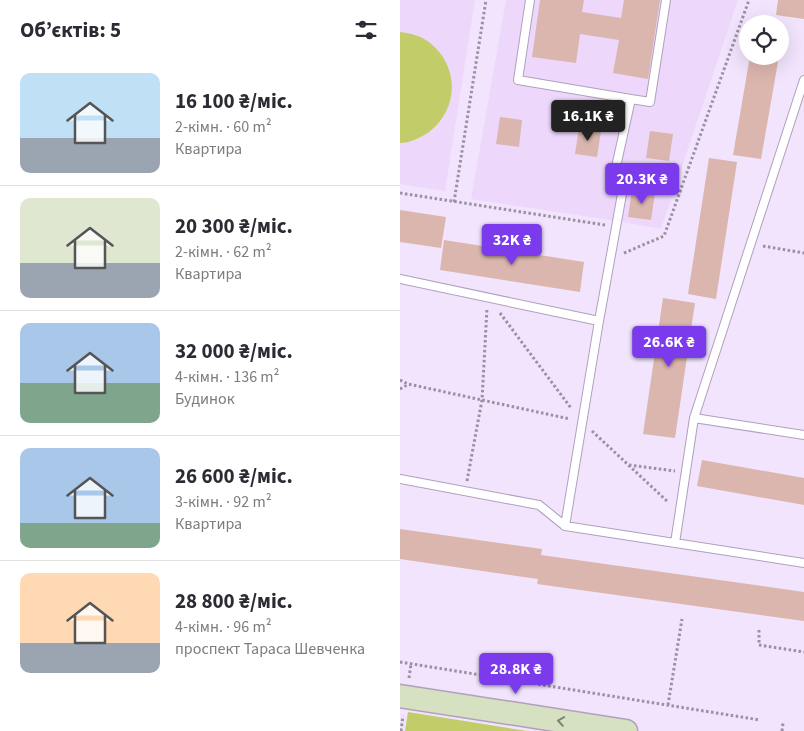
<!DOCTYPE html>
<html lang="uk">
<head>
<meta charset="utf-8">
<style>
  :root { --surface:#fff; --page:#f2f2f3; --text:#2b2b33; --muted:#7c7c81; --line:#e1e1e2; --accent:#7c3aed }
  body { margin:0; font-family:"Source Sans 3",sans-serif; background:var(--page); color:var(--text); height:100vh; display:flex; flex-direction:column; font-size:19px; white-space:nowrap }
  * { box-sizing:border-box; margin:0 }
  p { font-size:16px; color:var(--muted) }
  .icon { flex:none; width:28px; height:28px; fill:none; stroke:currentColor; stroke-width:2; stroke-linecap:round; stroke-linejoin:round }
  .map { position:relative; flex:1; overflow:hidden }
  .details { display:flex; flex-direction:column; background:var(--surface); width:400px }
  .details>* { flex:none }
  .fabs { position:absolute; left:339px; top:15px; display:grid; gap:10px }
  .fabs a { display:grid; place-items:center; width:50px; height:50px; border-radius:50%; background:var(--surface); box-shadow:0 5px 20px #0002; font-size:25px }
  .price { position:absolute; translate:-50% -42px; padding:0 11px; border-radius:5px; background:var(--accent); color:#fff; font-size:16px; line-height:32px; filter:drop-shadow(0 1px 2px #0008) }
  .price::after { content:''; position:absolute; left:50%; top:30px; width:15px; height:11px; margin-left:-8px; background:inherit; clip-path:polygon(0 0,100% 0,50% 100%) }
  .price.selected { background:#222; color:#fff }
  ul { padding:0; list-style:none }
  li { display:flex; align-items:center; gap:15px; height:125px; padding:0 20px }
  li+li { border-top:1px solid var(--line) }
  li span { display:grid; place-items:center; flex:none; width:140px; height:100px; border-radius:10px; color:#555 }
  li>.icon { margin-inline-start:auto }
  span .icon { width:60px; height:60px; fill:#fffc; stroke-width:1 }
  li b { font-size:21px }
  h2 { display:flex; justify-content:space-between; align-items:center; height:60px; padding:0 20px; font-size:21px }
  main { display:flex; flex:1; min-height:0 }
  .map>svg:first-child { display:block }
  .built { fill:#edd8fc }
  .green { fill:#c2cd6a }
  .building { fill:#dbb6ae }
  .lines { fill:none; stroke-linecap:round; stroke-linejoin:round }
  .service-casing { stroke:#b0a0bd; stroke-width:10 }
  .secondary-casing { stroke:#b0a0bd; stroke-width:25 }
  .path { stroke:#9a90a2; stroke-width:3; stroke-dasharray:2.5 2.5; stroke-linecap:butt }
  .service { stroke:#fff; stroke-width:8 }
  .secondary { stroke:#d5e1c1; stroke-width:22 }
  .oneway { stroke:#808376 }
</style>
</head>
<body>
<main>
<section class="details">
<h2>Об’єктів: 5<svg class="icon" aria-label="filters" viewBox="0 0 24 24"><path d="M4 7h16M4 17h16"/><circle cx="9" cy="7" r="2"/><circle cx="15" cy="17" r="2"/></svg></h2>
<ul>
<li><span style="background:linear-gradient(#bfe0f5 65%,#9aa5b1 0)"><svg class="icon" aria-label="home" viewBox="0 0 24 24"><path d="M3 11l9-7 9 7M6 9v11h12V9"/></svg></span><div><b>16 100 ₴/міс.</b><p>2-кімн. · 60 m²</p><p>Квартира</p></div></li>
<li><span style="background:linear-gradient(#dfe7d0 65%,#9aa5b1 0)"><svg class="icon" aria-label="home" viewBox="0 0 24 24"><path d="M3 11l9-7 9 7M6 9v11h12V9"/></svg></span><div><b>20 300 ₴/міс.</b><p>2-кімн. · 62 m²</p><p>Квартира</p></div></li>
<li><span style="background:linear-gradient(#a9c7e8 60%,#7fa58c 0)"><svg class="icon" aria-label="home" viewBox="0 0 24 24"><path d="M3 11l9-7 9 7M6 9v11h12V9"/></svg></span><div><b>32 000 ₴/міс.</b><p>4-кімн. · 136 m²</p><p>Будинок</p></div></li>
<li><span style="background:linear-gradient(#a9c7e8 75%,#7fa58c 0)"><svg class="icon" aria-label="home" viewBox="0 0 24 24"><path d="M3 11l9-7 9 7M6 9v11h12V9"/></svg></span><div><b>26 600 ₴/міс.</b><p>3-кімн. · 92 m²</p><p>Квартира</p></div></li>
<li><span style="background:linear-gradient(#ffd9b3 70%,#9aa5b1 0)"><svg class="icon" aria-label="home" viewBox="0 0 24 24"><path d="M3 11l9-7 9 7M6 9v11h12V9"/></svg></span><div><b>28 800 ₴/міс.</b><p>4-кімн. · 96 m²</p><p>проспект Тараса Шевченка</p></div></li>
</ul>
</section>
<div class="map">
<svg width="404" height="731" viewBox="0 0 404 731">
  <rect width="100%" height="100%" fill="#f1e4fc"/>
  <path class="built" d="M 0,0 L 75,0 L 45,191 L 0,184 Z
    M 106,0 L 338,0 L 261,229 L 217,221 L 71,199 Z"/>
  <path class="green" d="M 0,32 C 10,33 21,36 29,42 C 60,66 59,109 29,132 C 20,138 10,143 0,143 Z
    M 8,712 L 127,731 L 5,731 Z"/>
  <path class="building" d="M 140,0 L 184,0 L 182,12 L 221,18 L 224,0 L 260,0 L 248,79 L 213,73 L 219,40 L 180,34 L 176,63 L 132,57 Z
    M 378,0 L 404,0 L 404,19 L 376,15 Z
    M 350,56 L 379,56 L 361,159 L 333,155 Z
    M 100,117 L 122,120 L 119,147 L 96,144 Z
    M 179,127 L 201,131 L 197,157 L 175,154 Z
    M 250,131 L 273,134 L 269,161 L 246,158 Z
    M 309,158 L 337,162 L 316,299 L 288,294 Z
    M 232,190 L 255,193 L 251,220 L 228,217 Z
    M 0,210 L 46,217 L 41,248 L 0,242 Z
    M 44,240 L 184,262 L 180,292 L 40,270 Z
    M 263,298 L 295,303 L 275,438 L 243,434 Z
    M 302,460 L 404,478 L 404,505 L 297,486 Z
    M 0,529 L 142,549 L 141,555 L 404,592 L 404,621 L 137,584 L 138,579 L 0,559 Z"/>
  <g class="lines">
    <g class="service-casing">
      <path id="service" d="M 130,0 L 118,80 L 231,99 L 214,176 L 222,194 L 199,321
        M 231,99 L 250,102 L 266,0
        M 0,279 L 199,321 L 165,526
        M 294,418 L 404,435
        M 0,479 L 139,505 L 165,526 L 404,563
        M 275,543 L 294,418 L 404,80"/>
    </g>
    <g class="secondary-casing">
      <path id="secondary" d="M 0,696 L 226,731"/>
    </g>
    <path class="path" d="M 0,193 L 205,225
      M 54,202 L 86,0
      M 363,246 L 404,253
      M 224,253 L 264,236 L 349,0
      M 100,313 L 171,408
      M 0,380 L 8,384 L 170,419
      M 0,389 L 7,385
      M 192,431 L 268,502
      M 229,465 L 275,471
      M 67,481 L 82,400 L 87,308
      M 359,630 L 359,645 L 404,652
      M 0,662 L 360,720
      M 9,678 L 11,664
      M 268,705 L 282,619
      M 1,731 L 3,716
      M 382,731 L 383,723"/>
    <use href="#service" class="service"/>
    <use href="#secondary" class="secondary"/>
  </g>
  <defs><path id="oneway-chevron" d="M-2-3.5L2.5 0L-2 3.5" fill="none" stroke-width="1.6" stroke-linecap="round" stroke-linejoin="round" transform="scale(1.25)"/></defs>
  <use class="oneway" href="#oneway-chevron" transform="translate(161 721) rotate(-171)"/>
</svg>
<div class="fabs">
<a><svg class="icon" aria-label="locate" viewBox="0 0 24 24"><circle cx="12" cy="12" r="6"/><path d="M12 2v4M12 18v4M2 12h4M18 12h4"/></svg></a>
</div>
<b class="price selected" style="left:188px;top:142px">16.1K ₴</b>
<b class="price" style="left:242px;top:205px">20.3K ₴</b>
<b class="price" style="left:112px;top:266px">32K ₴</b>
<b class="price" style="left:269px;top:368px">26.6K ₴</b>
<b class="price" style="left:116px;top:695px">28.8K ₴</b>
</div>
</main>
</body>
</html>
